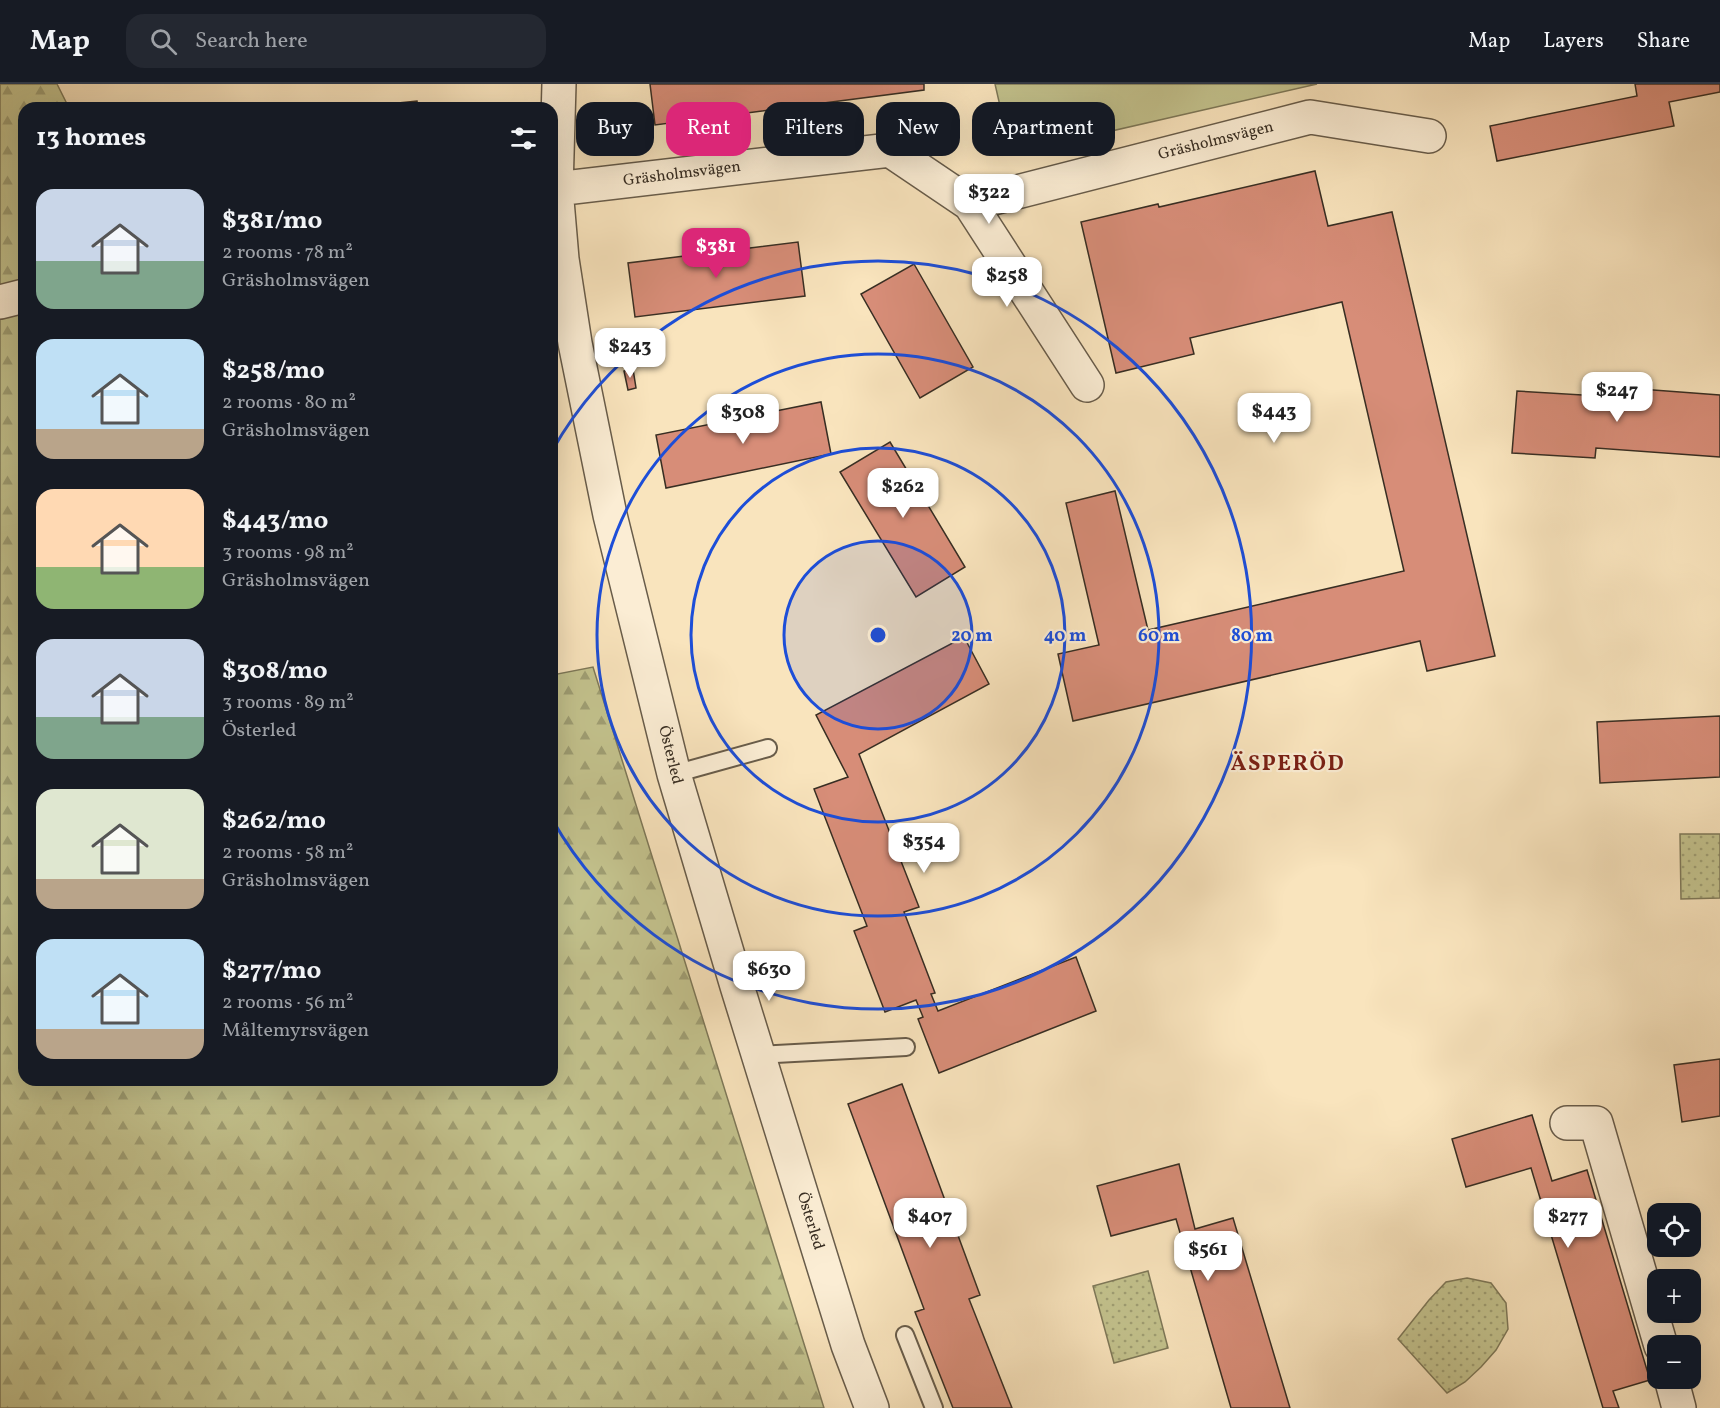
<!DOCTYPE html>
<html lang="en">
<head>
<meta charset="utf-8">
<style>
  :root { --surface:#171b24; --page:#242831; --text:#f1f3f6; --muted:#9ea1a6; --line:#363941; --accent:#db2777 }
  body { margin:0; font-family:Vollkorn,serif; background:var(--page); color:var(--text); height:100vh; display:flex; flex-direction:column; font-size:22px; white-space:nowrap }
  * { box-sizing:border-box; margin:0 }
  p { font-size:20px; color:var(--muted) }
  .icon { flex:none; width:33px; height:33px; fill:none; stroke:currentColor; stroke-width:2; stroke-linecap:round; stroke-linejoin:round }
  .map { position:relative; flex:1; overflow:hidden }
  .details { position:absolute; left:18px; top:18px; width:540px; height:984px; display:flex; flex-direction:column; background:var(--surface); border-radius:18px; box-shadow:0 6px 24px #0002 }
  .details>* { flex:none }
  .guide { position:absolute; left:576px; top:18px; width:570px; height:54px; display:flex; gap:12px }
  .controls { position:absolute; left:1647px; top:1119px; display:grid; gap:12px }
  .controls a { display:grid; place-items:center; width:54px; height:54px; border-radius:12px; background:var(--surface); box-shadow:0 6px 24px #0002; font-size:30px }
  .price { position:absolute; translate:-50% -51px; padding:0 14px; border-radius:12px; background:#fff; color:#222; font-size:20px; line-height:39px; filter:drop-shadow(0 2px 3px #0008) }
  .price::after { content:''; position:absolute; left:50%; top:36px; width:18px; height:14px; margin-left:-9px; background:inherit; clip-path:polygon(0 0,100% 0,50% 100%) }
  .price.active { background:var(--accent); color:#fff }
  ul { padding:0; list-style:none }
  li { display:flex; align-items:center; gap:18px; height:150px; padding:0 18px }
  li span { display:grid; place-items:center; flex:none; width:168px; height:120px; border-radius:18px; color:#555 }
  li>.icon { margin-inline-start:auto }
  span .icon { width:72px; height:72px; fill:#fffc; stroke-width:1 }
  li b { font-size:26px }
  h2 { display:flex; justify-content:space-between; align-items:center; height:72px; padding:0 18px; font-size:26px }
  .tag { padding:0 21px; border-radius:18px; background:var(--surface); box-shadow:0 6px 24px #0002; font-size:21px; line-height:54px }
  .tag.active { background:var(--accent); color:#fff }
  header { display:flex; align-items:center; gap:36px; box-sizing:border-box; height:84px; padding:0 30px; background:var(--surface); border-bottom:2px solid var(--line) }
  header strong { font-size:28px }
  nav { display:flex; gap:33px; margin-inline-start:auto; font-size:21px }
  .search { width:420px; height:54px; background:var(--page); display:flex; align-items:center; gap:15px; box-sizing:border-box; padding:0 21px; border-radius:18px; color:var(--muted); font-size:22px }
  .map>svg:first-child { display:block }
  .forest { fill:url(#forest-firs); stroke:#7e7858; stroke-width:1.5 }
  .park { fill:url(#park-dots); stroke:#7e7858; stroke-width:1.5 }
  .pitch { fill:#c3c28d; stroke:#7e7858; stroke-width:1.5 }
  .building { fill:#d78d78; stroke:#382e23; stroke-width:1.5 }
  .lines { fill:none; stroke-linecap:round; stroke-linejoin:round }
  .service-casing { stroke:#685c4a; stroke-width:20 }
  .minor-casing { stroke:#685c4a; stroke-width:36 }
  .service { stroke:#fbedd4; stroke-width:16 }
  .minor { stroke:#fbedd4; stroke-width:33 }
  .ring { fill:none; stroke:#1d4ed8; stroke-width:3 }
  .labels { text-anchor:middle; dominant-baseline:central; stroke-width:4.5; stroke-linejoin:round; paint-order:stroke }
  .street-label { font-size:16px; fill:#382e23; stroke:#fbedd4 }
  .district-label { font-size:22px; font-weight:bold; letter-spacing:1.5px; fill:#7a1f14; stroke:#fbedd4 }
  .centre { fill:#1d4ed8; stroke:#fbedd4; stroke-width:3 }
  .ring-label { font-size:18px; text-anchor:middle; font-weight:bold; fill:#1d4ed8; stroke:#fbedd4; stroke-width:4.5; stroke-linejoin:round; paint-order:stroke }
</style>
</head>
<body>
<header>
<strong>Map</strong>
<div class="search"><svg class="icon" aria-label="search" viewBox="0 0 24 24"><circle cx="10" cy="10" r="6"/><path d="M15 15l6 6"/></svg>Search here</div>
<nav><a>Map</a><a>Layers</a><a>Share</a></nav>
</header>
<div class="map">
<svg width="1720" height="1324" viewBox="0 0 1720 1324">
  <defs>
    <pattern id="forest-firs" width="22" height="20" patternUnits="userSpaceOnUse" patternTransform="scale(1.5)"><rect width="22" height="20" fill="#c3c28d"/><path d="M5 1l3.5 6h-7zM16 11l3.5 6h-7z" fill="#9f9e73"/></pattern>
    <pattern id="park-dots" width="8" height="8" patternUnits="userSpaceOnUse" patternTransform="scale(1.5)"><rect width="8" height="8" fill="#c3c28d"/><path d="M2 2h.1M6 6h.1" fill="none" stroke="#9f9e73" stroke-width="1.8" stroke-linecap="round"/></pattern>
  </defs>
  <rect width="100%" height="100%" fill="#f9e4bd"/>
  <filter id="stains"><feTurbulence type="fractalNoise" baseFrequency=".00333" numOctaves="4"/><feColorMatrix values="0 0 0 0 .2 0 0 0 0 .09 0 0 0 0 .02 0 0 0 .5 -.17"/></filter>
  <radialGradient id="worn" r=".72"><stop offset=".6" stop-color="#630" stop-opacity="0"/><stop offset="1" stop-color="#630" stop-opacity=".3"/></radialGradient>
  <path class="forest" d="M 0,0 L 57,0 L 69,24 L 24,24 L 24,996 L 552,996 L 552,591 L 593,583 L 824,1324 L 0,1324 Z"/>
  <path class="park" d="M 1720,750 L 1720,814 L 1681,815 L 1680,750 Z
    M 1148,1187 L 1168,1264 L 1114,1279 L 1093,1202 Z
    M 1467,1194 L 1491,1199 L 1506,1219 L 1508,1245 L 1496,1266 L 1481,1283 L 1465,1298 L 1447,1309 L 1398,1255 L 1429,1216 L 1446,1198 Z"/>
  <path class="pitch" d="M 995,0 L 1317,0 L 1011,70 Z"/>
  <path class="building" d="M 650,0 L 924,0 L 924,6 L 655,41 Z
    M 1635,0 L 1720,0 L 1720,8 L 1669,18 L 1674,42 L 1497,77 L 1490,42 L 1637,12 Z
    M 417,17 L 418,24 L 348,24 Z
    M 1315,87 L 1328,142 L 1392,128 L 1495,572 L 1427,587 L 1420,557 L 1073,637 L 1058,570 L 1099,561 L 1066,419 L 1115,407 L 1148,546 L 1404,487 L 1342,218 L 1190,254 L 1194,270 L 1116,289 L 1081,138 L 1158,120 L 1159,123 Z
    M 798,158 L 805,212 L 635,233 L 628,179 Z
    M 914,180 L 973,283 L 920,314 L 861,210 Z
    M 633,285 L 636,304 L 628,306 L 624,287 Z
    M 1600,302 L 1720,311 L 1720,373 L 1596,364 L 1595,374 L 1512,369 L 1517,307 L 1599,312 Z
    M 821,318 L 831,370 L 666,404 L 656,351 Z
    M 890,358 L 965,483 L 916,513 L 840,388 Z
    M 964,553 L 989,600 L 859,670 L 919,823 L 904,828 L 935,909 L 931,910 L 938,927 L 1076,873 L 1096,927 L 939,989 L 918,935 L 923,933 L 916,916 L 885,928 L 854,847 L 867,842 L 814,705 L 848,693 L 816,631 Z
    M 1720,632 L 1720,693 L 1600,699 L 1597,638 Z
    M 1720,975 L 1720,1032 L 1682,1038 L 1674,981 Z
    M 902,1000 L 980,1211 L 969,1215 L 1012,1324 L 953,1324 L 915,1228 L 924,1225 L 848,1020 Z
    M 1532,1031 L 1552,1097 L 1587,1086 L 1650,1296 L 1613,1307 L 1619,1324 L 1603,1324 L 1531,1084 L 1466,1103 L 1452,1055 Z
    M 1179,1080 L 1195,1145 L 1233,1134 L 1290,1324 L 1231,1324 L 1176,1135 L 1111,1152 L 1097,1102 Z"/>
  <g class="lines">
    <g class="service-casing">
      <path id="service" d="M 674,690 L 768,664
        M 758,971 L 906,963
        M 905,1251 L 934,1324"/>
    </g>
    <g class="minor-casing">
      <path id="minor" d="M 559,0 L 556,105 L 562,175 L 575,259 L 610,431 L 674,690 L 737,902 L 848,1261 L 872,1324
        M 556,105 L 890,66 L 970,120 L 1310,33 L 1429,52
        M 970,120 L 1087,301
        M 0,218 L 24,212
        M 1567,1039 L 1596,1039 L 1661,1262
        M 1671,1294 L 1679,1324"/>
    </g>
    <use href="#service" class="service"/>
    <use href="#minor" class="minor"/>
  </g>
  <circle cx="878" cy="551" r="94" fill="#1d4ed8" fill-opacity=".12"/>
  <g class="ring">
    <circle cx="878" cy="551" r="94"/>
    <circle cx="878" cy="551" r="187"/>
    <circle cx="878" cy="551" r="281"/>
    <path d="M552 367A374 374 0 1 1 552 735"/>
  </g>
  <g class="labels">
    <g class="street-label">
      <text transform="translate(1216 57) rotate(-14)">Gräsholmsvägen</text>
      <text transform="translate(682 90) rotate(-7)">Gräsholmsvägen</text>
      <text transform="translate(670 671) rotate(76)">Österled</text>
      <text transform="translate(810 1137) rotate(73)">Österled</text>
    </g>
    <g class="district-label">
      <text x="1288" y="680">ÄSPERÖD</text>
    </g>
  </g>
  <circle cx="878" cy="551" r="9" class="centre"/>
  <g class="ring-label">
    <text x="972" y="557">20 m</text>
    <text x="1065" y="557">40 m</text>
    <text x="1159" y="557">60 m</text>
    <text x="1252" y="557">80 m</text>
  </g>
  <rect width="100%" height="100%" filter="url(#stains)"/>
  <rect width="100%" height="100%" fill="url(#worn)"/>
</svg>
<div class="controls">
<a><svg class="icon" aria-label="locate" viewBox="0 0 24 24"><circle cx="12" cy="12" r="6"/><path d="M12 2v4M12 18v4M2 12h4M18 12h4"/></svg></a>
<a>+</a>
<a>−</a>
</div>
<b class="price" style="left:989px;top:141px">$322</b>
<b class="price active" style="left:716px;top:195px">$381</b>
<b class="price" style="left:1007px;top:224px">$258</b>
<b class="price" style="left:630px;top:295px">$243</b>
<b class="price" style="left:1617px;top:339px">$247</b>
<b class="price" style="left:1274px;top:360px">$443</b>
<b class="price" style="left:743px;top:361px">$308</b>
<b class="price" style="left:903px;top:435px">$262</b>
<b class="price" style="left:924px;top:790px">$354</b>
<b class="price" style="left:769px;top:918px">$630</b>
<b class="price" style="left:930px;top:1165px">$407</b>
<b class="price" style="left:1568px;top:1165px">$277</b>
<b class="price" style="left:1208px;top:1198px">$561</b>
<div class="guide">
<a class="tag">Buy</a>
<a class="tag active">Rent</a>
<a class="tag">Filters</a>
<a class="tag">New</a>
<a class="tag">Apartment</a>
</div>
<section class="details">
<h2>13 homes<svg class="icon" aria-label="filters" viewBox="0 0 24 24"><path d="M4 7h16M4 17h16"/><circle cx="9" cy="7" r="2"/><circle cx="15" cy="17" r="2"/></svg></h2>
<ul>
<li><span style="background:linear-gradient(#c9d6e8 60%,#7fa58c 0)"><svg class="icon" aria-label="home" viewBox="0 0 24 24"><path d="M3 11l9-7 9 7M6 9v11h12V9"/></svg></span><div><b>$381/mo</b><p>2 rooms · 78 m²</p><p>Gräsholmsvägen</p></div></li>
<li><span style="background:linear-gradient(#bfe0f5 75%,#b9a48a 0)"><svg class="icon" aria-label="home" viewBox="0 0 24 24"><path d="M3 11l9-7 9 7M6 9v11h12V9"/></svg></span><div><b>$258/mo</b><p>2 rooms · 80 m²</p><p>Gräsholmsvägen</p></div></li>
<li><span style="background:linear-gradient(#ffd9b3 65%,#8fb573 0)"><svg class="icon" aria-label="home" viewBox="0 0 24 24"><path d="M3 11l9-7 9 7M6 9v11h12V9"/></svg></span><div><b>$443/mo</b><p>3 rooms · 98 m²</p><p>Gräsholmsvägen</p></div></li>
<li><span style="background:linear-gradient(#c9d6e8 65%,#7fa58c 0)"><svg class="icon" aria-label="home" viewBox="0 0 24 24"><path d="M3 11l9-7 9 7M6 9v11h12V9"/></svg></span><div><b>$308/mo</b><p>3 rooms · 89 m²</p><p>Österled</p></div></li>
<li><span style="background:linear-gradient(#dfe7d0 75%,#b9a48a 0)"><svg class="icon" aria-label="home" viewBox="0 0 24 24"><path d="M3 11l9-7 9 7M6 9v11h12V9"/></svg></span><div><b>$262/mo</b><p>2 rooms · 58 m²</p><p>Gräsholmsvägen</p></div></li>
<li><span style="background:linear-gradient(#bfe0f5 75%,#b9a48a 0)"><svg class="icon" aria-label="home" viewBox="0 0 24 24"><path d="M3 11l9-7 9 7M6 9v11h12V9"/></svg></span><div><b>$277/mo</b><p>2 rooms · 56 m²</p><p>Måltemyrsvägen</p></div></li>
</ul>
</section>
</div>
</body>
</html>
